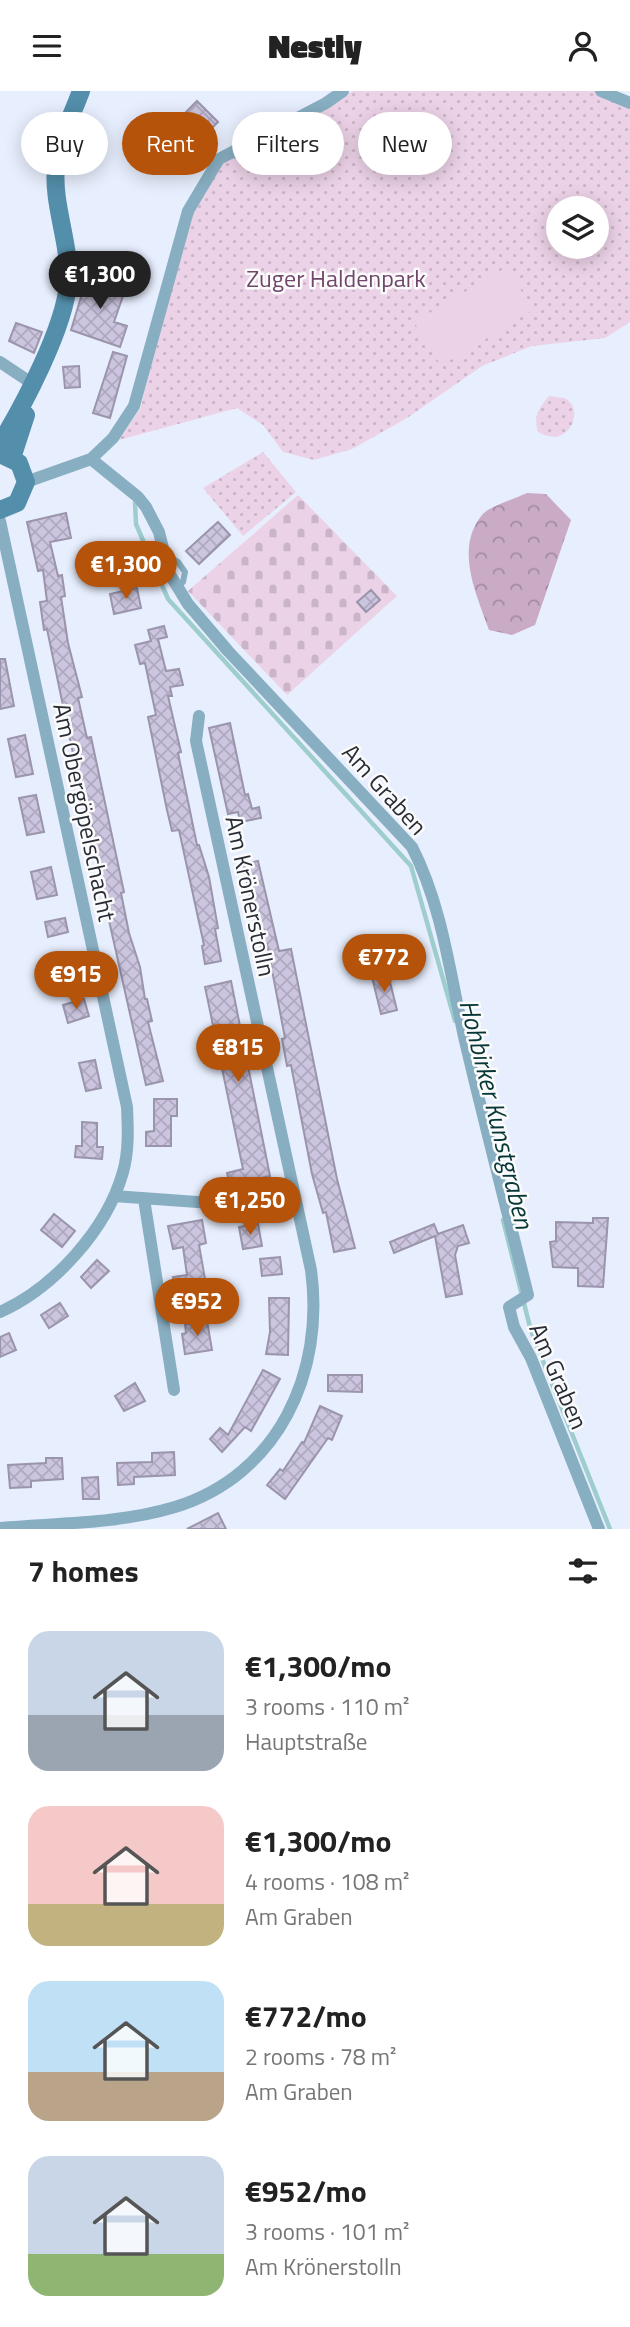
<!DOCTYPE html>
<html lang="en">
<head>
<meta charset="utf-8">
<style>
  :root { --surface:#fff; --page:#f2f2f2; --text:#222; --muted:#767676; --accent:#b45309 }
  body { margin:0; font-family:"Titillium Web",sans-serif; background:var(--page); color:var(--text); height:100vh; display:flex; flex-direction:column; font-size:26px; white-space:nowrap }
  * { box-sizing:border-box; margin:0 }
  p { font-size:23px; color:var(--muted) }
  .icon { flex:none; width:38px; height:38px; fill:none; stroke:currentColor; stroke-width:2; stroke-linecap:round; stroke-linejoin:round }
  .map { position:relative; height:1438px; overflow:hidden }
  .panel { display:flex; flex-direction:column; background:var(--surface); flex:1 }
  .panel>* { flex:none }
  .top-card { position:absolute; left:21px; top:21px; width:588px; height:63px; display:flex; gap:14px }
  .buttons { position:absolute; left:546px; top:105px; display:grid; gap:14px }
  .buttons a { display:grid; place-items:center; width:63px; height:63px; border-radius:50%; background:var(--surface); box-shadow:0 4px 18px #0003; font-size:35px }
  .price { position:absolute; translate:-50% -60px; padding:0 16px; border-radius:24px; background:var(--accent); color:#fff; font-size:23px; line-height:46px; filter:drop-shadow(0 2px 4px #0008) }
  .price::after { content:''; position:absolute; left:50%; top:42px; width:21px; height:16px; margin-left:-10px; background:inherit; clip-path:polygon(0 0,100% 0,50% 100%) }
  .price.selected { background:#222; color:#fff }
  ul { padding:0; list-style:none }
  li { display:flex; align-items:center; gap:21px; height:175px; padding:0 28px }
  li span { display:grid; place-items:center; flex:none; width:196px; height:140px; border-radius:21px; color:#555 }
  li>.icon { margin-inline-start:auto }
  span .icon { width:84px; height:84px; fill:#fffc; stroke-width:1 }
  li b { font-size:30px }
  h2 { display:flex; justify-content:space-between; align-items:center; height:84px; padding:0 28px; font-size:30px }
  .tag { padding:0 24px; border-radius:32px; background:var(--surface); box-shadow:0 4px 18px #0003; font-size:24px; line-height:63px }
  .tag.selected { background:var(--accent); color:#fff }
  header { display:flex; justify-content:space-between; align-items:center; height:91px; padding:0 28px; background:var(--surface); font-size:32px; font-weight:800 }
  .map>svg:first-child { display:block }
  .green { fill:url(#green-dots); fill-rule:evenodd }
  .forest { fill:url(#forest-crowns) }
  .cemetery { fill:url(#cemetery-stones) }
  .pitch { fill:#ecd2e7 }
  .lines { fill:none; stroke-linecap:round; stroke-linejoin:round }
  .stream { stroke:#9dcdcd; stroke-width:4.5 }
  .building { fill:url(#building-cross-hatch); stroke:#9a94ac; stroke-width:2 }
  .lane { stroke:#88aec1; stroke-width:6 }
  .street { stroke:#88aec1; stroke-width:12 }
  .secondary { stroke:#538eaa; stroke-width:18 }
  .labels { text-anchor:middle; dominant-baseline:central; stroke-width:5; stroke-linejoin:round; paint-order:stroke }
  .park-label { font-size:24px; fill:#71466b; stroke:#fbfbfb }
  .street-label { font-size:24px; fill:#282c36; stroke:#fbfbfb }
  .water-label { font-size:26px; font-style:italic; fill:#063637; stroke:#fbfbfb }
</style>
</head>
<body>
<header><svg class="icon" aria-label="menu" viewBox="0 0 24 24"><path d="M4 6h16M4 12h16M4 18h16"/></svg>Nestly<svg class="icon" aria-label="person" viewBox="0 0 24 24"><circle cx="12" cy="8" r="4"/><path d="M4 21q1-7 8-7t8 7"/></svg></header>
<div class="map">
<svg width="630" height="1438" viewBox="0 0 630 1438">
  <defs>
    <pattern id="green-dots" width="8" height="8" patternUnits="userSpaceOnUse" patternTransform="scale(1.75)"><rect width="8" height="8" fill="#ecd2e7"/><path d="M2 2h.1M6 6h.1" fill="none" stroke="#cab4c7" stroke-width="1.8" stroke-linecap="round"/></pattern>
    <pattern id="forest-crowns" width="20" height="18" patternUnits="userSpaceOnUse" patternTransform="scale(1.75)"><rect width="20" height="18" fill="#caabc5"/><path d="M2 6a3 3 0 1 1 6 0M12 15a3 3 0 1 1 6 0" fill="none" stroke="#a48ba1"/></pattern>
    <pattern id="cemetery-stones" width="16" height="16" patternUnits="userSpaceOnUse" patternTransform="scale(1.75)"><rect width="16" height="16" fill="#ecd2e7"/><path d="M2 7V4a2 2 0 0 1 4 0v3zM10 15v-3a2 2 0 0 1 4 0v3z" fill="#cab4c7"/></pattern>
    <pattern id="building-cross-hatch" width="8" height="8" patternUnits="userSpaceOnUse" patternTransform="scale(1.75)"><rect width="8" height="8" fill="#ccc5df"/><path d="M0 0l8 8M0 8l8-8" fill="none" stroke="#afa9c0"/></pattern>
  </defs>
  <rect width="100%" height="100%" fill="#e7eefd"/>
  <path class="green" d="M 353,0 L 595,0 L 630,14 L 630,231 L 605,247 L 532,255 L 482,275 L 407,327 L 352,358 L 314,369 L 283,361 L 263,334 L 237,317 L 119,349 L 140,318 L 191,123 L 222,71 ZM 558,117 L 597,117 L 597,156 L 558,156 Z
    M 549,305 C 554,306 562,306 566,308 C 585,319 569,359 538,341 C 533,325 539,317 549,305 Z
    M 263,361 L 296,401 L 243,445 L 203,397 Z"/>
  <path class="forest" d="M 527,402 L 546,403 L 571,429 L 535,534 L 512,544 L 489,539 C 477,504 454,458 482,424 C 491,414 515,408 527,402 Z"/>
  <path class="cemetery" d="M 298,404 L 397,505 L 287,604 L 188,500 Z"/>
  <path class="pitch" d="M 507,176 L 533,219 L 441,275 L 414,231 Z"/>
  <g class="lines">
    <path class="stream" d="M 135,411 L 136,433 L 168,508 L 411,775 L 455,930
      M 503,1129 L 531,1240 L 610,1438"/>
  </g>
  <path class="building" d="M 197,10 L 218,31 L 205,44 L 198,38 L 191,45 L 177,30 Z
    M 148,46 L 167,56 L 158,73 L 139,63 Z
    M 88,183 L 126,196 L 114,231 L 127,235 L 120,256 L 71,239 Z
    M 16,232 L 42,241 L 34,262 L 9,250 Z
    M 113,261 L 127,265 L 110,327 L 93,322 Z
    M 79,275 L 80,296 L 65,297 L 63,276 Z
    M 66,422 L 71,447 L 50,451 L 58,485 L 62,484 L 65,505 L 61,506 L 68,552 L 82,606 L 78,607 L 87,647 L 91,646 L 124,801 L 121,802 L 129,842 L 140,876 L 145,908 L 147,908 L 152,930 L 148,931 L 163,990 L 146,994 L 110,834 L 92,734 L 88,734 L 47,538 L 44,539 L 40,511 L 47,510 L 43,479 L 38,480 L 27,431 Z
    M 218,431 L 230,444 L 199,473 L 186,460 Z
    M 137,497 L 141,517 L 114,523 L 110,503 Z
    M 371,499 L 380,509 L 366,521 L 357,511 Z
    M 164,535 L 167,546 L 158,548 L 166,580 L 179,578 L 183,594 L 170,596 L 172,605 L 168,605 L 181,661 L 178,662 L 197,754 L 199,754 L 209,786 L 218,837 L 215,838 L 221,870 L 205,873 L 202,855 L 204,854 L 179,739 L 172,740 L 167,719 L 148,626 L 156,624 L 145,572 L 140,573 L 135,554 L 151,550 L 148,539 Z
    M 0,568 L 5,568 L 14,615 L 0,618 Z
    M 230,632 L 245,704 L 248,703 L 252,718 L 259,716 L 261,727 L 240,731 L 238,721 L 228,723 L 209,637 Z
    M 25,644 L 33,683 L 16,686 L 8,648 Z
    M 36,704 L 44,741 L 27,744 L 19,707 Z
    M 258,770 L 279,860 L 291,858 L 337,1088 L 355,1157 L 334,1161 L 326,1121 L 323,1122 L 312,1083 L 291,974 L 287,975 L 282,948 L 285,947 L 267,853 L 261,855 L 243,773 Z
    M 51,776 L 57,804 L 37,808 L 31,781 Z
    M 65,827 L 68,841 L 48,846 L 45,831 Z
    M 72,864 L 75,877 L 45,883 L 42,870 Z
    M 388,883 L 397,919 L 381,923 L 372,886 Z
    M 231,890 L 270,1085 L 230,1094 L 227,1082 L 243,1078 L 205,896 Z
    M 84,908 L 89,925 L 68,932 L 63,914 Z
    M 95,969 L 101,997 L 86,1000 L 79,972 Z
    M 154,1008 L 177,1008 L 177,1025 L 171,1025 L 171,1055 L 146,1055 L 146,1041 L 154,1040 Z
    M 82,1031 L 97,1032 L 97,1056 L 103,1056 L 102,1068 L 75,1066 L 76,1055 L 82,1055 Z
    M 54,1123 L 75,1140 L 62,1156 L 41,1139 Z
    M 593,1127 L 608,1127 L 603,1196 L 578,1195 L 578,1177 L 553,1176 L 550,1151 L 556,1150 L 556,1131 L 593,1132 Z
    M 202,1129 L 206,1152 L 199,1154 L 208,1205 L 193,1208 L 192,1202 L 176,1205 L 173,1186 L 187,1184 L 183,1156 L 173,1158 L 168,1135 Z
    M 258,1133 L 262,1155 L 243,1158 L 239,1136 Z
    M 434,1133 L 438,1143 L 463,1134 L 469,1152 L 458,1155 L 455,1164 L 462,1203 L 446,1206 L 435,1145 L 394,1162 L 390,1151 Z
    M 280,1166 L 282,1183 L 262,1185 L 260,1168 Z
    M 97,1169 L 109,1180 L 91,1197 L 81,1186 Z
    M 269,1207 L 289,1207 L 288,1264 L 266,1263 L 270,1241 Z
    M 60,1212 L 68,1225 L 49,1237 L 41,1224 Z
    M 207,1230 L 212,1259 L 185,1263 L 182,1243 L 186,1242 L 185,1233 Z
    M 9,1242 L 16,1259 L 0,1266 L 0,1246 Z
    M 263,1279 L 280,1288 L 251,1340 L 245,1336 L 222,1361 L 210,1348 L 220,1337 L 228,1344 Z
    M 328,1284 L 362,1284 L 362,1301 L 328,1300 Z
    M 135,1292 L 145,1310 L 124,1320 L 115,1305 Z
    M 320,1315 L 342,1325 L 332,1349 L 328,1347 L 285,1408 L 267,1394 L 280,1378 L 283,1380 L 302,1351 L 304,1352 Z
    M 174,1361 L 175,1384 L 134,1386 L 134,1393 L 118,1394 L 117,1372 L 152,1371 L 152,1362 Z
    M 46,1367 L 62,1367 L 63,1388 L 31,1390 L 31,1396 L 10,1397 L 8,1374 L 46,1372 Z
    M 98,1386 L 99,1408 L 83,1408 L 82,1387 Z
    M 218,1422 L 226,1438 L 187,1438 Z"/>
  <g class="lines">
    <path class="lane" d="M 165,463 L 178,471 L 185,481 L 183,491 L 176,497"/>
    <path class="street" d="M 601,0 L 630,12
      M 0,271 L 33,293
      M 91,368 L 138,406 L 146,416 L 159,441 L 169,482 L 188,513 L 228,560 L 412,756 C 443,817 450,884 465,950 C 485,1035 507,1119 528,1204 L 509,1216 L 514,1236 L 531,1267 L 599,1438
      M 26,391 L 91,368 L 113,347 L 134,315 L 188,120 L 219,68 L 326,12 L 343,0
      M 0,430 L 127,1016 C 128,1038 129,1060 123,1081 C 107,1138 54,1197 0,1221
      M 114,1105 L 296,1118
      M 144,1108 L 174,1299
      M 0,1437 C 57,1432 119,1433 175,1416 C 279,1384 325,1281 311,1179 L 196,650 L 199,625"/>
    <path class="secondary" d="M 0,353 C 23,315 65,236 68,192 C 71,153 52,114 56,76 C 59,50 72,24 81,0
      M 0,363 L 19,372 L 26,391 L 17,412 L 0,419
      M 12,367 L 26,324"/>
  </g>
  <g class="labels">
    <g class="park-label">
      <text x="336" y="187">Zuger Haldenpark</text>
    </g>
    <g class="street-label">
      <text transform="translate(385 698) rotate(48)">Am Graben</text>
      <text transform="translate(85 721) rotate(78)">Am Obergöpelschacht</text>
      <text transform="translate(251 805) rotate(78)">Am Krönerstolln</text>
      <text transform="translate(559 1285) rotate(67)">Am Graben</text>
    </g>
    <g class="water-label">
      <text transform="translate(497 1023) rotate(76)">Hohbirker Kunstgraben</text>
    </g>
  </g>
</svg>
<div class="buttons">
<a><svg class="icon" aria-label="layers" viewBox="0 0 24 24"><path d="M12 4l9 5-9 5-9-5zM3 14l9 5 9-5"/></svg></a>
</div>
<b class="price selected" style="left:100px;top:220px">€1,300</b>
<b class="price" style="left:126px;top:510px">€1,300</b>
<b class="price" style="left:384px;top:903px">€772</b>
<b class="price" style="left:76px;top:920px">€915</b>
<b class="price" style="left:238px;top:993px">€815</b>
<b class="price" style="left:250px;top:1146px">€1,250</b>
<b class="price" style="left:197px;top:1247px">€952</b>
<div class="top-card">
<a class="tag">Buy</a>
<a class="tag selected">Rent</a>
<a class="tag">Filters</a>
<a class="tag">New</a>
</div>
</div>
<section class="panel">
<h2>7 homes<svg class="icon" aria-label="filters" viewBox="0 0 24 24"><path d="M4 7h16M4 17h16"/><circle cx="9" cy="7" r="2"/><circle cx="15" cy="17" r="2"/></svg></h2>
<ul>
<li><span style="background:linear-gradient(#c9d6e8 60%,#9aa5b1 0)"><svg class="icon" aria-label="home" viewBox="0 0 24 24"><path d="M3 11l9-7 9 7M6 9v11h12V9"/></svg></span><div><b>€1,300/mo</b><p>3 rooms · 110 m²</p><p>Hauptstraße</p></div></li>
<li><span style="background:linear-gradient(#f6c9c9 70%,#c2b280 0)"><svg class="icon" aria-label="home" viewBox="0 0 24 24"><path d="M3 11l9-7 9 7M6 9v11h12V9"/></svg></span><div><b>€1,300/mo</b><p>4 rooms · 108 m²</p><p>Am Graben</p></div></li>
<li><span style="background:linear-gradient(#bfe0f5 65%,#b9a48a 0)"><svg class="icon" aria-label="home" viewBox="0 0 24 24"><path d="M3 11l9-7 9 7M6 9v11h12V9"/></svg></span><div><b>€772/mo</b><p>2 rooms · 78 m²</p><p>Am Graben</p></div></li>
<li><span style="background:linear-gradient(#c9d6e8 70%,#8fb573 0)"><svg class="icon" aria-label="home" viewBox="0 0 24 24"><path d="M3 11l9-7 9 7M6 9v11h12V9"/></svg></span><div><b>€952/mo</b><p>3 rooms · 101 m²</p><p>Am Krönerstolln</p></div></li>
</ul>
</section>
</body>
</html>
